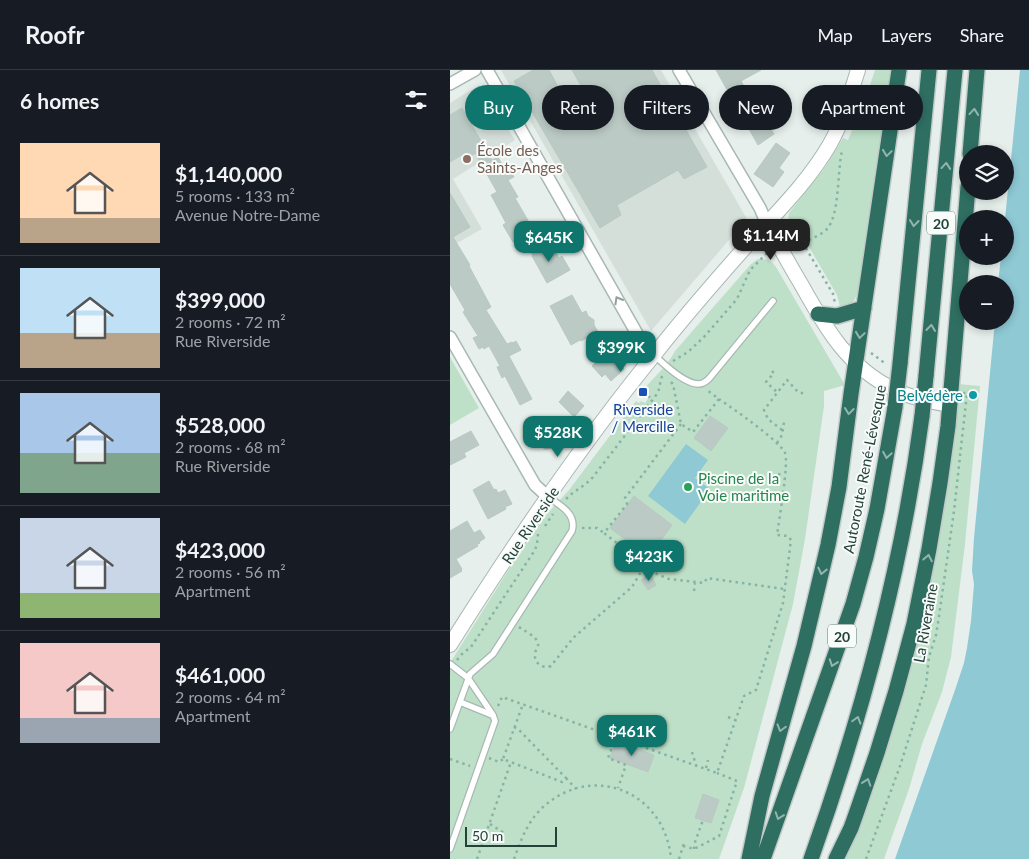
<!DOCTYPE html>
<html lang="en">
<head>
<meta charset="utf-8">
<style>
  :root { --surface:#171b24; --page:#242831; --text:#f1f3f6; --muted:#9ea1a6; --line:#363941; --accent:#0f766e }
  body { margin:0; font-family:Lato,sans-serif; background:var(--page); color:var(--text); height:100vh; display:flex; flex-direction:column; font-size:19px; white-space:nowrap }
  * { box-sizing:border-box; margin:0 }
  p { font-size:16px; color:var(--muted) }
  .icon { flex:none; width:28px; height:28px; fill:none; stroke:currentColor; stroke-width:2; stroke-linecap:round; stroke-linejoin:round }
  .map { position:relative; flex:1; overflow:hidden }
  .details { display:flex; flex-direction:column; background:var(--surface); width:450px }
  .details>* { flex:none }
  .hud { position:absolute; left:15px; top:15px; width:475px; height:45px; display:flex; gap:10px }
  .controls { position:absolute; left:509px; top:75px; display:grid; gap:10px }
  .controls a { display:grid; place-items:center; width:55px; height:55px; border-radius:50%; background:var(--surface); box-shadow:0 2px 8px #0003; font-size:25px }
  .scale { position:absolute; left:15px; bottom:12px; width:92px; box-sizing:border-box; padding-left:5px; border:2px solid #24423a; border-top:0; font-size:14px; line-height:18px; white-space:nowrap; color:#24423a; -webkit-text-stroke:4px #f7fbf9; paint-order:stroke }
  .price { position:absolute; translate:-50% -42px; padding:0 11px; border-radius:10px; background:var(--accent); color:#fff; font-size:16px; line-height:32px; filter:drop-shadow(0 1px 2px #0008) }
  .price::after { content:''; position:absolute; left:50%; top:30px; width:15px; height:11px; margin-left:-8px; background:inherit; clip-path:polygon(0 0,100% 0,50% 100%) }
  .price.active { background:#222; color:#fff }
  ul { padding:0; list-style:none }
  li { display:flex; align-items:center; gap:15px; height:125px; padding:0 20px }
  li+li { border-top:1px solid var(--line) }
  li span { display:grid; place-items:center; flex:none; width:140px; height:100px; border-radius:0px; color:#555 }
  li>.icon { margin-inline-start:auto }
  span .icon { width:60px; height:60px; fill:#fffc; stroke-width:1 }
  li b { font-size:21px }
  h2 { display:flex; justify-content:space-between; align-items:center; height:60px; padding:0 20px; font-size:21px }
  .tag { padding:0 18px; border-radius:22px; background:var(--surface); box-shadow:0 2px 8px #0003; font-size:18px; line-height:45px }
  .tag.active { background:var(--accent); color:#fff }
  header { display:flex; align-items:center; gap:30px; box-sizing:border-box; height:70px; padding:0 25px; background:var(--surface); border-bottom:1px solid var(--line) }
  header strong { font-size:24px }
  nav { display:flex; gap:28px; margin-inline-start:auto; font-size:18px }
  main { display:flex; flex:1; min-height:0 }
  .map>svg:first-child { display:block }
  .built { fill:#d4dfda }
  .green { fill:#bfe0c8 }
  .water { fill:#8ec9d4 }
  .building { fill:#bbcac4; stroke:#b8c9c2 }
  .lines { fill:none; stroke-linecap:round; stroke-linejoin:round }
  .service-casing { stroke:#a8b8b2; stroke-width:8 }
  .minor-casing { stroke:#a8b8b2; stroke-width:14 }
  .tertiary-casing { stroke:#a8b8b2; stroke-width:16 }
  .motorway-casing { stroke:#c2cac8; stroke-width:18 }
  .path { stroke:#86b3a5; stroke-width:2.5; stroke-dasharray:2.5 4; stroke-linecap:butt }
  .service { stroke:#fff; stroke-width:5.5 }
  .minor { stroke:#fff; stroke-width:11 }
  .tertiary { stroke:#fff; stroke-width:14 }
  .motorway { stroke:#2f6f62; stroke-width:15 }
  .motorway-bridge-casing { stroke:#c2cac8; stroke-width:18; stroke-linecap:butt }
  .motorway-bridge { stroke:#2f6f62; stroke-width:15 }
  .oneway { stroke:#93b5ae }
  .oneway2 { stroke:#92a09c }
  .education-dot { fill:#8d6e63; stroke:#f7fbf9; stroke-width:2 }
  .transit-dot { fill:#1a4fb4; stroke:#f7fbf9; stroke-width:2 }
  .culture-dot { fill:#0f9aa8; stroke:#f7fbf9; stroke-width:2 }
  .leisure-dot { fill:#2e9e5b; stroke:#f7fbf9; stroke-width:2 }
  .labels { text-anchor:middle; dominant-baseline:central; stroke-width:4; stroke-linejoin:round; paint-order:stroke }
  .shield { fill:#f7fbf9; stroke:#637a73; stroke-width:1 }
  .shield-label { font-size:14px; font-weight:bold; fill:#24423a }
  .education-label { font-size:15px; fill:#785e54; stroke:#f7fbf9; text-anchor:start }
  .culture-label { font-size:15px; fill:#0d838f; stroke:#f7fbf9; text-anchor:end }
  .transit-label { font-size:15px; fill:#164399; stroke:#f7fbf9 }
  .street-label { font-size:15px; fill:#24423a; stroke:#f7fbf9 }
  .leisure-label { font-size:15px; fill:#27864d; stroke:#f7fbf9; text-anchor:start }
</style>
</head>
<body>
<header>
<strong>Roofr</strong>
<nav><a>Map</a><a>Layers</a><a>Share</a></nav>
</header>
<main>
<section class="details">
<h2>6 homes<svg class="icon" aria-label="filters" viewBox="0 0 24 24"><path d="M4 7h16M4 17h16"/><circle cx="9" cy="7" r="2"/><circle cx="15" cy="17" r="2"/></svg></h2>
<ul>
<li><span style="background:linear-gradient(#ffd9b3 75%,#b9a48a 0)"><svg class="icon" aria-label="home" viewBox="0 0 24 24"><path d="M3 11l9-7 9 7M6 9v11h12V9"/></svg></span><div><b>$1,140,000</b><p>5 rooms · 133 m²</p><p>Avenue Notre-Dame</p></div></li>
<li><span style="background:linear-gradient(#bfe0f5 65%,#b9a48a 0)"><svg class="icon" aria-label="home" viewBox="0 0 24 24"><path d="M3 11l9-7 9 7M6 9v11h12V9"/></svg></span><div><b>$399,000</b><p>2 rooms · 72 m²</p><p>Rue Riverside</p></div></li>
<li><span style="background:linear-gradient(#a9c7e8 60%,#7fa58c 0)"><svg class="icon" aria-label="home" viewBox="0 0 24 24"><path d="M3 11l9-7 9 7M6 9v11h12V9"/></svg></span><div><b>$528,000</b><p>2 rooms · 68 m²</p><p>Rue Riverside</p></div></li>
<li><span style="background:linear-gradient(#c9d6e8 75%,#8fb573 0)"><svg class="icon" aria-label="home" viewBox="0 0 24 24"><path d="M3 11l9-7 9 7M6 9v11h12V9"/></svg></span><div><b>$423,000</b><p>2 rooms · 56 m²</p><p>Apartment</p></div></li>
<li><span style="background:linear-gradient(#f6c9c9 75%,#9aa5b1 0)"><svg class="icon" aria-label="home" viewBox="0 0 24 24"><path d="M3 11l9-7 9 7M6 9v11h12V9"/></svg></span><div><b>$461,000</b><p>2 rooms · 64 m²</p><p>Apartment</p></div></li>
</ul>
</section>
<div class="map">
<svg width="579" height="789" viewBox="0 0 579 789">
  <rect width="100%" height="100%" fill="#e6efeb"/>
  <path class="built" d="M 51,0 L 211,0 L 297,149 L 201,261 Z
    M 29,15 L 65,70 L 3,109 L 32,159 L 0,177 L 0,33 Z"/>
  <path class="green" d="M 425,0 L 443,0 L 412,214 L 404,231 L 399,237 L 390,237 L 387,225 L 352,165 L 345,158 L 338,155 L 339,143 L 374,99 L 393,68 L 398,70 L 407,49 L 409,49 Z
    M 308,189 C 317,189 321,190 326,197 L 395,315 L 374,321 L 374,336 L 355,469 L 343,534 L 294,718 L 269,789 L 0,789 L 0,593 L 61,496 L 96,445 L 119,420 L 186,331 L 189,333 L 191,331 L 195,333 L 200,326 L 194,319 C 205,306 217,296 225,281 L 301,194 Z
    M 0,287 L 29,338 L 0,355 Z
    M 508,314 L 530,316 L 515,474 L 501,587 L 492,622 L 472,674 L 459,719 L 434,789 L 395,789 L 428,699 Z"/>
  <path class="water" d="M 570,0 L 579,0 L 579,789 L 445,789 L 505,620 L 514,593 L 517,578 L 521,551 L 524,514 L 522,501 L 524,468 L 545,251 L 555,251 L 555,214 L 548,214 L 551,186 L 555,186 L 555,149 Z
    M 236,374 L 258,390 L 245,408 L 260,419 L 235,454 L 198,426 Z"/>
  <path class="building" d="M 83,0 L 99,0 L 119,37 L 137,26 L 122,0 L 202,0 L 257,97 L 234,109 L 228,100 L 167,135 L 171,145 L 150,158 L 64,11 Z
    M 266,0 L 311,0 L 291,11 L 301,29 L 299,30 L 314,56 L 318,54 L 324,64 L 308,75 Z
    M 12,38 L 42,90 L 48,87 L 54,98 L 58,96 L 64,107 L 58,110 L 68,127 L 65,128 L 80,154 L 73,158 L 77,165 L 63,172 L 53,155 L 56,153 L 41,125 L 47,122 L 25,83 L 21,86 L 19,83 L 18,84 L 17,82 L 0,92 L 0,45 Z
    M 326,73 L 340,83 L 329,98 L 334,102 L 323,117 L 304,104 Z
    M 0,123 L 20,157 L 3,167 L 20,195 L 19,196 L 41,237 L 36,240 L 57,274 L 62,272 L 63,273 L 66,271 L 71,280 L 59,286 L 82,329 L 70,335 L 55,306 L 52,308 L 47,297 L 50,296 L 39,276 L 34,279 L 33,277 L 29,279 L 23,268 L 28,266 L 13,242 L 15,240 L 0,214 Z
    M 92,173 L 95,178 L 98,177 L 101,183 L 105,181 L 109,188 L 112,186 L 120,200 L 97,213 L 82,186 L 83,186 L 80,180 Z
    M 122,225 L 132,243 L 136,241 L 138,246 L 144,250 L 144,255 L 148,262 L 131,271 L 130,270 L 121,275 L 100,236 Z
    M 152,287 L 157,292 L 163,287 L 174,299 L 161,311 L 155,304 L 152,307 L 142,296 Z
    M 118,321 L 134,336 L 124,347 L 109,332 Z
    M 260,346 L 278,358 L 261,381 L 244,368 Z
    M 95,354 L 112,367 L 103,380 L 101,378 L 98,379 L 95,379 L 83,371 Z
    M 21,361 L 29,375 L 14,383 L 16,387 L 0,395 L 0,372 Z
    M 39,411 L 44,420 L 46,419 L 48,423 L 55,420 L 62,434 L 55,437 L 56,439 L 38,449 L 23,420 Z
    M 184,426 L 222,455 L 199,487 L 160,458 Z
    M 17,451 L 24,463 L 30,460 L 35,468 L 29,472 L 30,473 L 27,474 L 28,476 L 6,489 L 12,499 L 11,500 L 12,501 L 0,508 L 0,461 Z
    M 200,504 L 206,515 L 198,520 L 191,510 Z
    M 166,671 L 204,685 L 198,702 L 160,688 Z
    M 253,724 L 269,730 L 261,753 L 245,748 Z"/>
  <g class="lines">
    <g class="service-casing">
      <path id="service" d="M 204,285 C 214,294 239,319 253,313 C 257,311 260,308 262,305 L 323,231
        M 0,594 L 18,608 L 43,645 L 45,651 L 0,779
        M 10,632 L 42,645
        M 0,659 L 20,604 L 43,584 L 122,461 C 127,444 110,435 98,427"/>
    </g>
    <g class="minor-casing">
      <path id="minor" d="M 37,0 L 190,269 L 204,285
        M 229,0 L 310,138 L 317,154
        M 0,14 L 25,0
        M 0,267 L 85,415 L 98,427"/>
    </g>
    <g class="tertiary-casing">
      <path id="tertiary" d="M 317,154 C 328,174 339,194 351,214 C 375,257 397,297 445,320 C 462,328 481,332 500,335
        M 0,575 C 63,475 129,377 204,285 C 234,247 266,210 299,173 C 328,141 358,112 380,74 C 393,51 400,25 408,0"/>
    </g>
    <g class="motorway-casing">
      <path id="motorway" d="M 520,84 L 527,0
        M 368,244 L 387,246 L 414,238
        M 450,294 L 479,0
        M 476,306 L 505,0
        M 299,789 L 312,726 L 354,576 L 378,475 L 389,417 L 401,324 L 449,0
        M 313,789 L 403,534 L 416,487 L 427,439 L 445,337
        M 361,789 C 412,646 452,497 472,346
        M 386,789 L 401,758 L 406,744 L 427,683 L 446,621 L 464,554 L 479,479 L 490,413 L 498,356 L 518,117"/>
    </g>
    <path class="path" d="M 335,163 L 339,159 L 342,159 L 347,163 L 383,224 L 385,233
      M 353,173 C 361,169 371,165 377,159 C 390,144 387,102 392,81
      M 421,283 L 436,294
      M 223,291 L 238,282 L 254,267 L 287,229 L 300,200 L 318,182
      M 322,301 L 324,303 L 316,312 L 327,322
      M 221,312 L 223,314 L 231,354 L 243,362 L 269,329 L 257,320
      M 193,322 L 202,329
      M 231,354 L 175,428 L 177,434 L 154,463 L 207,504 L 219,509 L 254,513 L 257,508 L 334,519
      M 332,360 L 318,349 L 314,340 L 337,310 L 348,322 L 356,324
      M 327,373 L 332,365 L 334,352
      M 328,404 L 334,406
      M 116,429 C 125,420 135,416 143,407 L 207,324 C 211,317 209,310 214,303
      M 95,456 L 103,444
      M 132,458 L 147,458 L 154,463
      M 174,479 L 179,472
      M 244,521 L 245,513
      M 69,557 C 73,560 87,567 88,573 C 89,577 85,580 85,584 C 84,594 93,599 101,596 L 123,568 L 182,517 L 195,495
      M 7,590 L 12,584 L 21,577 L 85,480 L 87,474 L 88,464
      M 48,636 L 52,627 L 267,703 L 294,626 L 306,620 L 333,533 L 341,470 L 338,466 L 327,465 C 329,451 339,392 335,383 C 330,371 282,338 269,329
      M 278,647 L 285,650
      M 64,657 L 68,659 L 116,708 L 112,712 L 53,689 L 73,634
      M 166,667 L 158,688 L 176,695 L 168,718
      M 242,682 L 246,695
      M 39,688 L 49,692 L 53,689
      M 0,689 L 20,696
      M 256,698 L 258,690
      M 116,708 L 126,719
      M 40,754 L 54,763
      M 233,776 L 244,779 L 269,766 L 287,711 L 267,703
      M 244,779 L 244,775 L 253,750
      M 27,789 L 61,692
      M 64,789 C 71,770 77,753 91,739 C 141,691 215,721 221,789
      M 229,789 L 234,773
      M 416,789 L 450,696 L 476,615 L 479,587 L 486,565 L 488,553 L 504,441 L 517,323 L 513,323"/>
    <use href="#service" class="service"/>
    <use href="#minor" class="minor"/>
    <use href="#tertiary" class="tertiary"/>
    <use href="#motorway" class="motorway"/>
    <g class="motorway-bridge-casing">
      <path id="motorway-bridge" d="M 445,337 L 450,294
        M 472,346 L 476,306"/>
    </g>
    <use href="#motorway-bridge" class="motorway-bridge"/>
  </g>
  <defs><path id="oneway-chevron" d="M-2-3.5L2.5 0L-2 3.5" fill="none" stroke-width="1.6" stroke-linecap="round" stroke-linejoin="round" transform="scale(1.25)"/></defs>
  <g class="oneway">
    <use href="#oneway-chevron" transform="translate(524 42) rotate(-85)"/>
    <use href="#oneway-chevron" transform="translate(437 83) rotate(98)"/>
    <use href="#oneway-chevron" transform="translate(496 96) rotate(-85)"/>
    <use href="#oneway-chevron" transform="translate(464 153) rotate(96)"/>
    <use href="#oneway-chevron" transform="translate(481 258) rotate(-84)"/>
    <use href="#oneway-chevron" transform="translate(410 265) rotate(98)"/>
    <use href="#oneway-chevron" transform="translate(399 341) rotate(97)"/>
    <use href="#oneway-chevron" transform="translate(437 385) rotate(100)"/>
    <use href="#oneway-chevron" transform="translate(478 488) rotate(-79)"/>
    <use href="#oneway-chevron" transform="translate(372 501) rotate(103)"/>
    <use href="#oneway-chevron" transform="translate(383 593) rotate(110)"/>
    <use href="#oneway-chevron" transform="translate(407 650) rotate(-74)"/>
    <use href="#oneway-chevron" transform="translate(331 658) rotate(106)"/>
    <use href="#oneway-chevron" transform="translate(417 712) rotate(-71)"/>
    <use href="#oneway-chevron" transform="translate(329 746) rotate(109)"/>
  </g>
  <use class="oneway2" href="#oneway-chevron" transform="translate(168 230) rotate(-120)"/>
  <circle class="education-dot" cx="17" cy="89" r="5"/>
  <rect class="transit-dot" x="188" y="317" width="10" height="10" rx="2.5"/>
  <circle class="culture-dot" cx="523" cy="325" r="5"/>
  <circle class="leisure-dot" cx="238" cy="417" r="5"/>
  <g class="labels">
    <g class="shield">
      <rect x="477" y="141.5" width="28" height="23" rx="4"/>
      <rect x="378" y="554.5" width="28" height="23" rx="4"/>
    </g>
    <g class="shield-label">
      <text x="491" y="153">20</text>
      <text x="392" y="566">20</text>
    </g>
    <g class="education-label">
      <text x="27" y="80">École des<tspan x="27" dy="17">Saints-Anges</tspan></text>
    </g>
    <g class="culture-label">
      <text x="513" y="325">Belvédère</text>
    </g>
    <g class="transit-label">
      <text x="193" y="339">Riverside<tspan x="193" dy="17">/ Mercille</tspan></text>
    </g>
    <g class="street-label">
      <text transform="translate(414 399) rotate(-79)">Autoroute René-Lévesque</text>
      <text transform="translate(80 455) rotate(-56)">Rue Riverside</text>
      <text transform="translate(475 553) rotate(-80)">La Riveraine</text>
    </g>
    <g class="leisure-label">
      <text x="248" y="408">Piscine de la<tspan x="248" dy="17">Voie maritime</tspan></text>
    </g>
  </g>
</svg>
<div class="controls">
<a><svg class="icon" aria-label="layers" viewBox="0 0 24 24"><path d="M12 4l9 5-9 5-9-5zM3 14l9 5 9-5"/></svg></a>
<a>+</a>
<a>−</a>
</div>
<div class="scale">50 m</div>
<b class="price active" style="left:321px;top:191px">$1.14M</b>
<b class="price" style="left:99px;top:193px">$645K</b>
<b class="price" style="left:171px;top:303px">$399K</b>
<b class="price" style="left:108px;top:388px">$528K</b>
<b class="price" style="left:199px;top:512px">$423K</b>
<b class="price" style="left:182px;top:687px">$461K</b>
<div class="hud">
<a class="tag active">Buy</a>
<a class="tag">Rent</a>
<a class="tag">Filters</a>
<a class="tag">New</a>
<a class="tag">Apartment</a>
</div>
</div>
</main>
</body>
</html>
